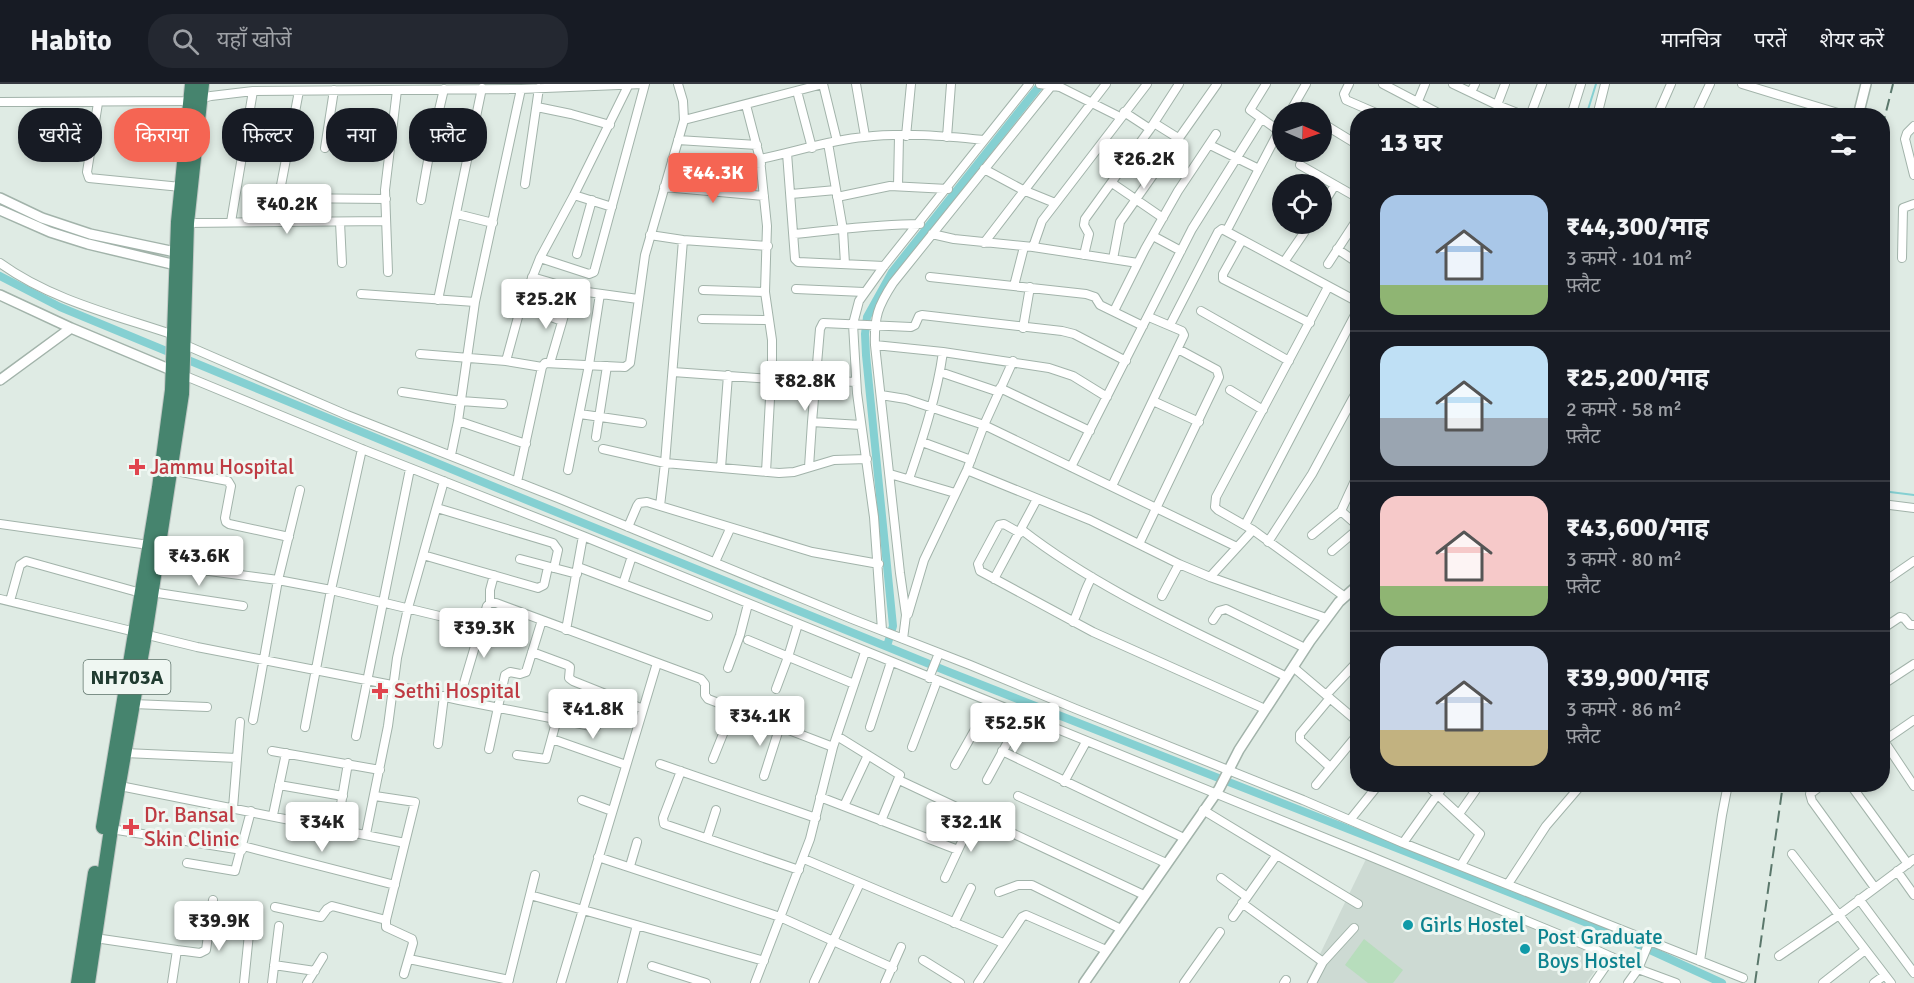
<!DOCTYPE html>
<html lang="hi">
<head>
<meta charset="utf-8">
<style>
  :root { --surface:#171b24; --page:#242831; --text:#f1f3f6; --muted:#9ea1a6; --line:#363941; --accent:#f56553 }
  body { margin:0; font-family:Signika,"Noto Sans Devanagari",sans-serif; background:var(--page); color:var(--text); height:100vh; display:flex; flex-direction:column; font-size:22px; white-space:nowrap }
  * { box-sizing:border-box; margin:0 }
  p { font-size:20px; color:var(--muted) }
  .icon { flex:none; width:33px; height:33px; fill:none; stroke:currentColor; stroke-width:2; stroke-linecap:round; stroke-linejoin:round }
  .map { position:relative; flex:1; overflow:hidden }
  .side { position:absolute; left:1350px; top:24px; width:540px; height:684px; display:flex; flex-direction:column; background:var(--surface); border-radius:24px; box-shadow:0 3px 9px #0003 }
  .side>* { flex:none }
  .guide { position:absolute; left:18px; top:24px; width:570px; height:54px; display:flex; gap:12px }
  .needle { width:39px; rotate:92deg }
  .buttons { position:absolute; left:1272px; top:18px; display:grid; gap:12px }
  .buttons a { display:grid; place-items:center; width:60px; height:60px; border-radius:50%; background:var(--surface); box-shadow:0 3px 9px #0003; font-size:30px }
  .price { position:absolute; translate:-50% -51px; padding:0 14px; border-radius:6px; background:#fff; color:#222; font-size:20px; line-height:39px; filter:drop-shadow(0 2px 3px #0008) }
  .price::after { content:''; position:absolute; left:50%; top:36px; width:18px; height:14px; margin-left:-9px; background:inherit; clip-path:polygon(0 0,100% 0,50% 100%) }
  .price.current { background:var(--accent); color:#fff }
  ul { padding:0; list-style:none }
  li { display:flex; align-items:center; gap:18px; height:150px; padding:0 30px }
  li+li { border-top:2px solid var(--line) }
  li span { display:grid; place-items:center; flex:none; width:168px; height:120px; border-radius:18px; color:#555 }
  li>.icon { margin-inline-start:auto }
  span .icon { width:72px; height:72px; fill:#fffc; stroke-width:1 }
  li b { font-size:26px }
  h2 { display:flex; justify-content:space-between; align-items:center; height:72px; padding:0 30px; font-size:26px }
  .tag { padding:0 21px; border-radius:24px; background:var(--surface); box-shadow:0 3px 9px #0003; font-size:21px; line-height:54px }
  .tag.current { background:var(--accent); color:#fff }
  header { display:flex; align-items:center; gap:36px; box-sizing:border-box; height:84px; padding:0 30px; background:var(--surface); border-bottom:2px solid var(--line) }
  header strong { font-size:28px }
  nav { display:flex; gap:33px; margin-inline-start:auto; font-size:21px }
  .search { width:420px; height:54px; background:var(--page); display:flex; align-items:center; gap:15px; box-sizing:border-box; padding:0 21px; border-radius:24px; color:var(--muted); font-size:22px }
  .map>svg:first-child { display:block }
  .built { fill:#cddad3 }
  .green { fill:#b7ddbc }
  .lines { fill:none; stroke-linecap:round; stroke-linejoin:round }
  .stream { stroke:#85d0d2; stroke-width:2 }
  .canal { stroke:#85d0d2; stroke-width:8 }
  .minor-casing { stroke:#a2b3aa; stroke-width:10 }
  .tertiary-casing { stroke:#a2b3aa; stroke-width:12 }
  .trunk-casing { stroke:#c1c8c5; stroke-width:16 }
  .minor { stroke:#fff; stroke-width:8 }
  .tertiary { stroke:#fff; stroke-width:9 }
  .trunk { stroke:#46846e; stroke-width:14 }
  .rail { stroke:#5a776b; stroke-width:2; stroke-dasharray:12 6; stroke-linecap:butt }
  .health-dot { fill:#e0444e; stroke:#eff7f2; stroke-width:2 }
  .culture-dot { fill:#0f9aa8; stroke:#eff7f2; stroke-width:2 }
  .labels { text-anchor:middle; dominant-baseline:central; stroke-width:6; stroke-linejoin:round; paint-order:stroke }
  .shield { fill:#eff7f2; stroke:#5e736a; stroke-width:1.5 }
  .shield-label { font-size:20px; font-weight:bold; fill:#203b30 }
  .health-label { font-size:21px; fill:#be3a42; stroke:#eff7f2; text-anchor:start }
  .culture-label { font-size:21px; fill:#0d838f; stroke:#eff7f2; text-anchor:start }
</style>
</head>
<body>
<header>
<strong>Habito</strong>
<div class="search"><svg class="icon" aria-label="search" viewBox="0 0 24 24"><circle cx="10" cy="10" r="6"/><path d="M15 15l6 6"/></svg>यहाँ खोजें</div>
<nav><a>मानचित्र</a><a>परतें</a><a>शेयर करें</a></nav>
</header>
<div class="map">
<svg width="1914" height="899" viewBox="0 0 1914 899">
  <rect width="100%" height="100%" fill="#dfebe4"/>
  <path class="built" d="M 1367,773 L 1606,872 L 1586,899 L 1306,899 Z"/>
  <path class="green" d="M 1364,855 L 1403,886 L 1393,899 L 1368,899 L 1345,881 Z"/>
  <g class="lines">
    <path class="stream" d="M 1586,32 L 1596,0
      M 1882,407 L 1914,411"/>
    <path class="canal" d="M 0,192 L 60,223 L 502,406 L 949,588 L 1615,850 L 1722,899
      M 887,562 L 893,542 L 866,271 L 865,250 L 867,233 L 892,188 L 1041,0"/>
    <g class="minor-casing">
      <path id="minor" d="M 823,0 L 837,57
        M 856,0 L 865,52
        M 1040,0 L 1060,3 L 1120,33
        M 1266,0 L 1250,26 L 1279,47
        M 1349,0 L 1344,10 L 1346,16 L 1383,32
        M 1383,0 L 1444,32
        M 1453,0 L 1497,21 L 1525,32
        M 1742,0 L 1848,32
        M 797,7 L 812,64
        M 1471,8 L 1475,0
        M 1418,17 L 1425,0
        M 0,18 L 190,17 L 211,12 L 253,7 L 521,5 L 643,0
        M 98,19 L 87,88 L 89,94 L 181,103
        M 746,21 L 760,75 L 767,142 L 765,208 L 772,256 L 772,278 L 766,388
        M 1497,21 L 1505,0
        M 1294,22 L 1304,28
        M 537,23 L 571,30 L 610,41
        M 1124,28 L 1150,45
        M 1290,28 L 1306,0
        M 1530,32 L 1542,0
        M 1571,32 L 1581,0
        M 1597,32 L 1605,0
        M 1657,32 L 1671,0
        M 1695,32 L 1710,0
        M 684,36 L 823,0
        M 1154,39 L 1178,54
        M 1322,39 L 1358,61
        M 1914,42 L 1907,49 L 1905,55 L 1914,91
        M 906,52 L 911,0
        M 947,53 L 951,0
        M 678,56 L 757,61
        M 828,59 L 843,146 L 845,180
        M 1210,61 L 1259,85
        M 325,64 L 334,6
        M 787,69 L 795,175 L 798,178 L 884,182
        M 760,75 C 795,68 829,56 864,53 C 903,48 945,52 984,56
        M 672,76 L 761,80
        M 1300,81 L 1358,114
        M 984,85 L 1023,106 L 1055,119
        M 1112,99 L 1163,134
        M 525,100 L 539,4
        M 898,102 L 899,52
        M 664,103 L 764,112
        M 791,110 L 836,106
        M 574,111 L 612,123
        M 837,113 L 890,102 L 948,105
        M 280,114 L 386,115
        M 421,116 L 431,60 L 444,5
        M 1322,122 L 1335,101
        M 457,130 L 493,139
        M 231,138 L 253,7
        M 274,138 L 299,7
        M 340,138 L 342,179
        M 187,139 L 386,137
        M 1227,146 L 1282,41
        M 794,150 C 836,146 877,140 920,140
        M 932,150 L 954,155 L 1033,163 L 1138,179
        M 650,151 L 683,156 L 768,162
        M 1153,152 L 1181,167
        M 1242,156 L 1223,190 L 1223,195 L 1310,239
        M 984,159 L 1106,0
        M 1033,163 L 1042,137 L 1147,0
        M 1337,165 L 1358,179
        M 577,170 L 592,116
        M 1084,171 L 1089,150 L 1084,141 L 1085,135 L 1150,45 L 1179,0
        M 540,174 L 589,190 L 594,188 L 645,0
        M 1902,174 L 1903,124 L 1914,120
        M 1113,175 L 1120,138 L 1217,0
        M 1284,178 L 1310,140
        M 0,179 C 51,216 115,231 174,251
        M 1328,180 L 1358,134
        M 388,188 L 385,106 L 397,6
        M 532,193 L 580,207 L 638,215
        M 930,193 L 1086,210 L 1095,213 L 1100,221 L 1143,242
        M 1014,202 L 1024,163
        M 1328,203 L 1216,413 L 1215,423 L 1218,426 L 1253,446 L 1345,513
        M 796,205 L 864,208
        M 703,206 L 765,208
        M 361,210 L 475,218
        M 438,216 L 482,4
        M 521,222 L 562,237
        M 1114,227 L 1145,165 L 1178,107 L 1216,50
        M 1201,227 L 1289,277
        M 702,235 L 769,236
        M 1170,241 L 1218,148 L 1222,145 L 1358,218
        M 1023,244 L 1030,203
        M 183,260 L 347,331 L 558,414 L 852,535 L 970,581 L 1076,625 L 1303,716 L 1403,759 L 1743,894
        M 875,261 L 943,268 L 1049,284 L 1073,292 L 1107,313
        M 420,270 L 506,277 L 542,283
        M 506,277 L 521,222 L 540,174 L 574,111 L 628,2
        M 550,279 L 567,221
        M 673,288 L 771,295
        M 940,288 L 999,308
        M 183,291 L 362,365 L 583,452 L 1367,771 L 1585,861 L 1638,885 L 1676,899
        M 816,296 L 856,298
        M 1000,304 L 1090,347
        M 1230,306 L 1263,326
        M 402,308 L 461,317 L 503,320
        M 881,311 L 906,315 L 984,341 L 1237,463
        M 1153,317 L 1199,338
        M 580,330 L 642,339
        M 458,337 L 526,360
        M 812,338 L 820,245 L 823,239 L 911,243 L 915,241 L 919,232 L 922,231 L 1062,247 L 1074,250 L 1126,277
        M 596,353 L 607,282
        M 922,358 L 971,376
        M 603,365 L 665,379 L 779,389 L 794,388 L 834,376 L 867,375
        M 451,371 L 458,337 L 475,218 L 521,5
        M 809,383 L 812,338 L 861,341
        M 1071,383 L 1192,145 L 1261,35
        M 721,384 L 728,291
        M 171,386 L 228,397 L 231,402 L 225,434 L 226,438 L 229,440 L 289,453
        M 568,386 L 589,281 L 600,210
        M 967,386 L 1090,436 L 1179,480 L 1210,493 L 1326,534
        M 890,390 L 955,409
        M 1358,390 L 1341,427 L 1358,442
        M 909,395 C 923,354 937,311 943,268
        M 517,398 L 542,283 L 545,279 L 625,283 L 630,279 L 645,171 L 684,36 L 683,17 L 678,0
        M 1112,402 L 1184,251 L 1182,247 L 1149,233
        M 1882,420 L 1914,424
        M 660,422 L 665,379 L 683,156
        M 437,424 L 553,459 L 558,466 L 554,484
        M 0,440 L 149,461
        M 1245,441 L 1358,225
        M 628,443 L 637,422 L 639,419 L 647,418 L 812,468 L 879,480
        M 1022,446 C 1102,508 1197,548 1287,593
        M 1020,449 L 1004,440 L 999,441 L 978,480 L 980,487 L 1093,548 L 1265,625
        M 1312,451 L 1341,427
        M 1268,458 L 1312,390 L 1358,305
        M 1139,460 L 1219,293 L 1217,286 L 1178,265
        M 1332,467 L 1358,445
        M 423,471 L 538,504 L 544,501 L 548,483
        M 520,475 L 577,490
        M 715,478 L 730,445
        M 156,480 L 278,496 L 331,506 L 481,542
        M 578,483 L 708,532
        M 1210,493 L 1253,446
        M 994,495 L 1037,415
        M 1882,499 L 1914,477
        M 623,500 L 632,472
        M 151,508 L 243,522
        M 1162,512 L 1179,480
        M 0,515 L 197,563 L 392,601 L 459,616 L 596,643
        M 10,517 L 20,481 L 26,477 L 141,509
        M 490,519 L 490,506 L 494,491
        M 908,530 L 924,476 L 967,386 L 984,341 L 1013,277
        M 1213,536 L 1219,527 L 1226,525 L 1305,564
        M 1073,538 C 1081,522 1083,508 1092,493
        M 1882,545 L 1900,533 L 1904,534 L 1910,541 L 1914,541
        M 566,546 L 583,452
        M 882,546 L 874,433 L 857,309 L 853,240 L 859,217 L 884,182 L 1029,0
        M 903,555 L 906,531 L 900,489 L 875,261 C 874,233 878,222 893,199 L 1053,0
        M 748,556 L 854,600
        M 532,568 L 567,581 L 570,583 L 569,594 L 573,597 L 643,625
        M 1293,583 L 1358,638
        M 728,584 L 740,551 L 748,520
        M 929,594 L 939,569
        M 1882,601 L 1914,580
        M 776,605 L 788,573 L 798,540
        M 1326,611 L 1358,577
        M 1330,614 L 1300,650 L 1300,656 L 1330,683
        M 459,616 L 487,522 L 490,519 L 496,519 L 701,595 L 705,600 L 705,611 L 708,615 L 833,663
        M 133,620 L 207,623
        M 253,636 L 278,496 L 300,406
        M 305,643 L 331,506 L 362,365
        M 870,643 L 891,578
        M 356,652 L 410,385
        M 837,652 L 900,691 L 881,737
        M 552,655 L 626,681
        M 1884,657 L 1914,702
        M 1882,658 L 1914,636
        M 438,660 L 444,612
        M 912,663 L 937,597
        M 489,665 L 505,591 L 510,588 L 520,590 L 526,588 L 542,536
        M 272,667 L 380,686
        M 1002,667 L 1184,754
        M 125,669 L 237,674
        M 517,671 L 546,675 L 557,635
        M 713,675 L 733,625
        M 660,680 L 816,734
        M 955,681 L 990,619
        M 681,687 L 663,734 L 664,740 L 799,786
        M 764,692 L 780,642
        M 899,696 L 1144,811
        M 987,696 L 1022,632
        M 1064,698 L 1086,658
        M 1426,700 L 1480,750 L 1461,781
        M 1823,700 L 1810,710 L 1812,717 L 1875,804
        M 1850,700 L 1908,780
        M 115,701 L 405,759
        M 279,701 L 343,712
        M 1316,701 L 1358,650
        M 375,712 L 415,718 L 386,836 L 386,843 L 412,855 L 413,859 L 404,890
        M 1018,712 L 1166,779
        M 820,713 L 958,766
        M 582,716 L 612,727
        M 844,722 L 868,671
        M 233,724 L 240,638
        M 1203,726 L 1358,820
        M 1459,730 L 1480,700
        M 273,731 L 286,669
        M 1350,736 L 1379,700
        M 337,744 L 348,679
        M 111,745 L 242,766
        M 366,750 L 388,642 L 397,574 L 408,524 L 444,397
        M 707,754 L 716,726
        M 1403,759 L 1445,700
        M 243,762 L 395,801
        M 1792,770 L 1891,899
        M 598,773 L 780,833 L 893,884
        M 804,775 L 1003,859
        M 187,779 L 235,787 L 251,727
        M 630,782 L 637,758
        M 1897,787 L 1914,811
        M 945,794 L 974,732
        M 1221,794 L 1247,813
        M 1508,800 L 1546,742 L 1582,700
        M 999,808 L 1018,801 L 1032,801 L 1121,845
        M 530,811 L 764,877
        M 1859,815 L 1914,889
        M 1242,819 L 1323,878
        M 275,823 L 321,833 L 327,825 L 332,822 L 386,836
        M 1233,833 L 1276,772
        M 954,839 L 971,804
        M 95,854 L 177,866 L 172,899
        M 177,866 L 200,869 L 206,866 L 213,816
        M 1779,872 L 1839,831 L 1914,775
        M 409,875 L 509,896
        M 923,876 L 960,899
        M 1700,877 L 1722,731 L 1728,700
        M 274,881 L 315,887
        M 652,882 L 706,899
        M 814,898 L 860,799
        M 244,899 L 250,840
        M 272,899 L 279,842
        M 307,899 L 323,873
        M 508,899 L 535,791
        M 561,899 L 657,579
        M 622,899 L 637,841
        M 755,899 L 810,755 L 833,663 L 865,568
        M 885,899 L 901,863
        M 978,899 L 1022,833 L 1026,831 L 1106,866
        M 1184,899 L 1220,848
        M 1284,899 L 1286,896
        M 1312,899 L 1323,878 L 1354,844
        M 1594,899 L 1612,873
        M 1628,899 L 1638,885 L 1650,856
        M 1823,899 L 1865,866
        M 1874,899 L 1885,891"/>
    </g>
    <g class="tertiary-casing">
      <path id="tertiary" d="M 1858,32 L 1866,0
        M 0,114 L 42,134 L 90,150 L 180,169
        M 0,126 L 50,148 L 88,160 L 180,182
        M 0,211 L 71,244 L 176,288
        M 0,296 L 71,244
        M 1084,899 L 1219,705 L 1239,666 L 1310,557 L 1339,518 L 1358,501"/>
    </g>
    <g class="trunk-casing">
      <path id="trunk" d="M 103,743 L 159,404 L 172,306 L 178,138 L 192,0
        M 78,899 L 95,789
        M 88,899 L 111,745 L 145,551 L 182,310 L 187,139 L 202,0"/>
    </g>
    <use href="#minor" class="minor"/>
    <use href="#tertiary" class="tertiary"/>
    <use href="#trunk" class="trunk"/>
    <path class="rail" d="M 1882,44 L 1893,0
      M 1755,899 L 1783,700"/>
  </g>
  <g class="health-dot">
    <path d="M134 374h6v6h6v6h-6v6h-6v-6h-6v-6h6z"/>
    <path d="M377 598h6v6h6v6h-6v6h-6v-6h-6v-6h6z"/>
    <path d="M128 734h6v6h6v6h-6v6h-6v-6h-6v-6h6z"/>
  </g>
  <g class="culture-dot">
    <circle cx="1408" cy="841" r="6"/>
    <circle cx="1525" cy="865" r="6"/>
  </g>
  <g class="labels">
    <rect class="shield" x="83.5" y="576" width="87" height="34" rx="4.5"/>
    <g class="shield-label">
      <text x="127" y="593">NH703A</text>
    </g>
    <g class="health-label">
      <text x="150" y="383">Jammu Hospital</text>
      <text x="394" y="607">Sethi Hospital</text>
      <text x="144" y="731">Dr. Bansal<tspan x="144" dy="24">Skin Clinic</tspan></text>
    </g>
    <g class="culture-label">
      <text x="1420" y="841">Girls Hostel</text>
      <text x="1537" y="853">Post Graduate<tspan x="1537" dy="24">Boys Hostel</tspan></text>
    </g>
  </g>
</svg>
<div class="buttons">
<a><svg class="needle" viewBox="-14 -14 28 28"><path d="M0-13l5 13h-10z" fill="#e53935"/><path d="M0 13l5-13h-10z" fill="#9ea1a6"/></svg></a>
<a><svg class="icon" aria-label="locate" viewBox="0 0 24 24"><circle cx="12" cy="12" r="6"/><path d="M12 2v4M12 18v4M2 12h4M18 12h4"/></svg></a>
</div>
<b class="price" style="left:1144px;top:106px">₹26.2K</b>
<b class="price current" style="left:713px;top:120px">₹44.3K</b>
<b class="price" style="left:287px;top:151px">₹40.2K</b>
<b class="price" style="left:546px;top:246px">₹25.2K</b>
<b class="price" style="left:805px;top:328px">₹82.8K</b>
<b class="price" style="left:199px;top:503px">₹43.6K</b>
<b class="price" style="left:484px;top:575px">₹39.3K</b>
<b class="price" style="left:593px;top:656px">₹41.8K</b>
<b class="price" style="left:760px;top:663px">₹34.1K</b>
<b class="price" style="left:1015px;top:670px">₹52.5K</b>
<b class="price" style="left:322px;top:769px">₹34K</b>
<b class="price" style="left:971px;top:769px">₹32.1K</b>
<b class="price" style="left:219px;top:868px">₹39.9K</b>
<div class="guide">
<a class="tag">खरीदें</a>
<a class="tag current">किराया</a>
<a class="tag">फ़िल्टर</a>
<a class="tag">नया</a>
<a class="tag">फ़्लैट</a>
</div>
<section class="side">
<h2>13 घर<svg class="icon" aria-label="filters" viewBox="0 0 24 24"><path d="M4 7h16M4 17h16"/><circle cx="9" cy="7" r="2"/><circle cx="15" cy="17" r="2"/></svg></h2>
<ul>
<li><span style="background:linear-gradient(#a9c7e8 75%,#8fb573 0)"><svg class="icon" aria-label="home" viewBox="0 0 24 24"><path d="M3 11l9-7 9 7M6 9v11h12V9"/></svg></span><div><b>₹44,300/माह</b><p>3 कमरे · 101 m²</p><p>फ़्लैट</p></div></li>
<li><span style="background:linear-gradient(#bfe0f5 60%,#9aa5b1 0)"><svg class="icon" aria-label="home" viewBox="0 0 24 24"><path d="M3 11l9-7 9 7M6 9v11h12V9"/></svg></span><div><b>₹25,200/माह</b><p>2 कमरे · 58 m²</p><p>फ़्लैट</p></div></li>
<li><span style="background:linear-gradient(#f6c9c9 75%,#8fb573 0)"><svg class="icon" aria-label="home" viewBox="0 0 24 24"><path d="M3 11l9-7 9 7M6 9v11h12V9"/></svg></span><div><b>₹43,600/माह</b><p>3 कमरे · 80 m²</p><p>फ़्लैट</p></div></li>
<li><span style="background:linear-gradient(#c9d6e8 70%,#c2b280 0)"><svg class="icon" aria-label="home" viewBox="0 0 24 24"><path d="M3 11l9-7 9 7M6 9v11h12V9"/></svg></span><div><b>₹39,900/माह</b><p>3 कमरे · 86 m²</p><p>फ़्लैट</p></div></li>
</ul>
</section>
</div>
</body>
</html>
